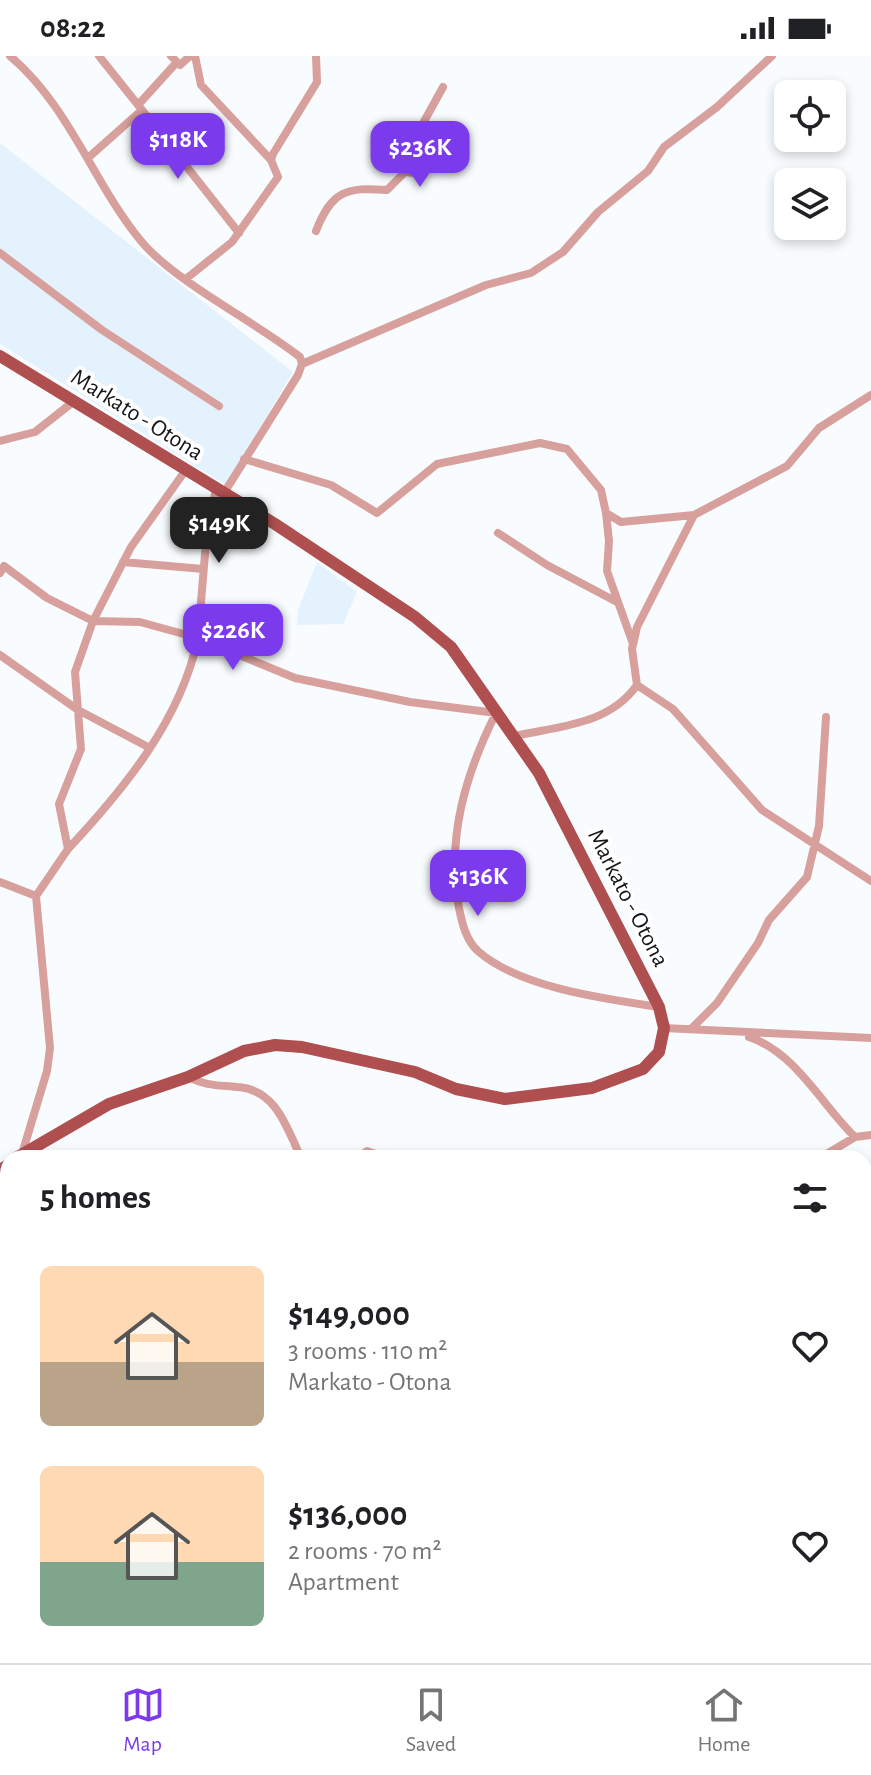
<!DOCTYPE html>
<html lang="en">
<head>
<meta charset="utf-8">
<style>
  :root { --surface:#fff; --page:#f6f6f6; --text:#202124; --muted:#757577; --line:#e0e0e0; --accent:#7c3aed }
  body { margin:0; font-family:"Alegreya Sans",sans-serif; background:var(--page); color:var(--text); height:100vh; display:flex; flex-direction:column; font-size:30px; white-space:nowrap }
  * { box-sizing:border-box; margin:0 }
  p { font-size:26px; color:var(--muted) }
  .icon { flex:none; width:44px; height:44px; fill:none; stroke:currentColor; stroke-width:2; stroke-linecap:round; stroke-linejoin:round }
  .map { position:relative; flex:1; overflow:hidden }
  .side { position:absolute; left:0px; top:1094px; width:872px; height:514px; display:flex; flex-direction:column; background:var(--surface); border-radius:24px 24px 0 0; box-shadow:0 4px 12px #0003 }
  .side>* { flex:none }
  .controls { position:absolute; left:774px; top:24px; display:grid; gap:16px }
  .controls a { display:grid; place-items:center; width:72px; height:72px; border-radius:12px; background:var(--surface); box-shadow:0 4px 12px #0003; font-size:40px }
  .price { position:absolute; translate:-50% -68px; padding:0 18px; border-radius:16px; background:var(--accent); color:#fff; font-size:26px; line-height:52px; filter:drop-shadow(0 2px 4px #0008) }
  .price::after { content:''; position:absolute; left:50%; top:48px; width:24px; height:18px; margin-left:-12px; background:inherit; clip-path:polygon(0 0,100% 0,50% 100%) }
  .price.current { background:#222; color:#fff }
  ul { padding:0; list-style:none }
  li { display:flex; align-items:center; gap:24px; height:200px; padding:0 40px }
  li span { display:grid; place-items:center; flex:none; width:224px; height:160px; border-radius:12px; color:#555 }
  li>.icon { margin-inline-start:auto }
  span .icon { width:96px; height:96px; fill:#fffc; stroke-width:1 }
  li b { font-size:34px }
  h2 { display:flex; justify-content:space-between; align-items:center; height:96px; padding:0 40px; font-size:34px }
  .status { display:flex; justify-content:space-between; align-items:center; height:56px; padding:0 40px; background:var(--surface); direction:ltr }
  .status svg { height:22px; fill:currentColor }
  .dock { display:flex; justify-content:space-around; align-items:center; height:112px; border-top:2px solid var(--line); background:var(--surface); font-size:22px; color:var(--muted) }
  .dock a { display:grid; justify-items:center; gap:4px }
  .dock .current { color:var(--accent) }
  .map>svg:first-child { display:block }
  .built { fill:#e4f2fd }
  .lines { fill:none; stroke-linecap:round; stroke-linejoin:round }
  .minor { stroke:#d8a09d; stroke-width:8 }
  .tertiary { stroke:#d8a09d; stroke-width:10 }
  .secondary { stroke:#c2726f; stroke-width:12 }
  .primary { stroke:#b04f4f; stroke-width:12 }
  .labels { text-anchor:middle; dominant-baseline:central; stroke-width:8; stroke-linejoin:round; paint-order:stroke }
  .street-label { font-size:24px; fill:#141619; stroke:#fff }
</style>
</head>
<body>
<div class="status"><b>08:22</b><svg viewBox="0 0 49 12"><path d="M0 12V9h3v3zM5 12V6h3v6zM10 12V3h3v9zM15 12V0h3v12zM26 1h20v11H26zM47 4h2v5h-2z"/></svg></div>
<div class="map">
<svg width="871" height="1607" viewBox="0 0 871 1607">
  <rect width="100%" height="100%" fill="#f9fcfe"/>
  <path class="built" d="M 0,87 L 293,316 L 226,429 L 0,288 Z
    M 317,506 L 357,536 L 343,568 L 297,569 L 298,554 Z"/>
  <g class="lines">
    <path class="minor" d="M 10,0 C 70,51 92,125 141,185 C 175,226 256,266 300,301 L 302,308 L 298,319 L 224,437
      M 171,0 L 180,9 L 190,0
      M 195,0 L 201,29 L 271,104
      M 138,49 L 177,6
      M 142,54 L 239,177
      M 89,101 L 142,54 L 99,0
      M 316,175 C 332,134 347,131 387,134 L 405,116 L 424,118 L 421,71 L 443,31
      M 0,197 L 102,274 L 219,350
      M 187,222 L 232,186 L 278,121 L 271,104 L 273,98 L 317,26 L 316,0
      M 302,308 L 486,229 L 531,217 L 563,196 L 598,156 L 648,115 L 664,91 L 717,51 L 772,0
      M 0,385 L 35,376 L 73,346
      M 244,403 L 331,429 L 377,457 L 437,408 L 540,387 L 567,393 L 601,434 L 606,457 L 621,466 L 694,459
      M 606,457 L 609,485 L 607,515 L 633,588
      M 498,477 L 547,509 L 617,546
      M 123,506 L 203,513
      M 0,517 L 4,510 L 47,542 L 93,565 L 140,566 L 198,582 L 207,474 L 216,433
      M 0,599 L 78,654 L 150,692
      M 637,629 L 673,653 L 762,754 L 871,825
      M 515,680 C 559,670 609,669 637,629 L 632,593 L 637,571 L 694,459 L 787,410 L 819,372 L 871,339
      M 68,793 C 124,733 181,664 198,582 L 295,622 L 410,646 L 496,657 C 465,719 446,783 459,852 C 462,867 466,885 479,896 C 521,932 606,943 659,951
      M 0,826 L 36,840
      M 664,972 L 871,982
      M 691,973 L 717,947 L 758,887 L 769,864 L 807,821 L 819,770 L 826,661
      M 749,981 C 796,997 821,1048 855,1081
      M 188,1021 C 206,1030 218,1029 237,1031 C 276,1033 287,1072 301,1102
      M 22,1098 L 47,1015 L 50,992 L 36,840 L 68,793 L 59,748 L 81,693 L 75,616 L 93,565 L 131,491 L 185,415
      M 356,1102 L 367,1095 L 388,1102
      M 820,1102 L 855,1081 L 871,1079
      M 864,1206 L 871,1202
      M 864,1286 L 871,1297
      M 864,1337 L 871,1333
      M 0,1384 L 8,1420
      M 864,1393 L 871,1403
      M 864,1448 L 871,1446
      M 0,1513 L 8,1499
      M 864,1598 L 871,1603
      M 433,1607 L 433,1600
      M 850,1607 L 860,1600"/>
    <path class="tertiary" d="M 516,1607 L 516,1600"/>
    <path class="secondary" d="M 3,1113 L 8,1137
      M 105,1600 L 106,1607
      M 670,1600 L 675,1607
      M 236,1607 L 254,1600"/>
    <path class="primary" d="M 0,300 L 275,468 L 415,561 L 451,591 L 539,717 L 659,951 L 664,972 L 659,996 L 643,1013 L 592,1032 L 505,1043 L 456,1033 L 415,1016 L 302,991 L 275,989 L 244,995 L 188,1021 L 109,1048 L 16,1102
      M 0,1114 L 8,1109"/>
  </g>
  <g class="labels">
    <g class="street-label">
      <text transform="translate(137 359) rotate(32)">Markato - Otona</text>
      <text transform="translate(628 842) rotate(63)">Markato - Otona</text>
    </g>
  </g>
</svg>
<div class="controls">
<a><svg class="icon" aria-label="locate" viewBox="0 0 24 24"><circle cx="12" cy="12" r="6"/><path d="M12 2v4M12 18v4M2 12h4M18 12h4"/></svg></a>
<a><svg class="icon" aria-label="layers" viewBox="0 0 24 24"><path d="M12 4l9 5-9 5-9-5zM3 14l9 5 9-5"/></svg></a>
</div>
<b class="price" style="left:178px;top:125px">$118K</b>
<b class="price" style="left:420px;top:133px">$236K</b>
<b class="price current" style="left:219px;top:509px">$149K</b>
<b class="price" style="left:233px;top:616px">$226K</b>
<b class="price" style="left:478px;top:862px">$136K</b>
<section class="side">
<h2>5 homes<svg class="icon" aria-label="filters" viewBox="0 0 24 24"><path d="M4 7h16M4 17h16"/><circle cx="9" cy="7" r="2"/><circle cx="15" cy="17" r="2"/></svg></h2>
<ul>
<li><span style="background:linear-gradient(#ffd9b3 60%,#b9a48a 0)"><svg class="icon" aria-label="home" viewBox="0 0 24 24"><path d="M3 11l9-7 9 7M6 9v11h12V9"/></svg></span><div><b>$149,000</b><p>3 rooms · 110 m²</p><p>Markato - Otona</p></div><svg class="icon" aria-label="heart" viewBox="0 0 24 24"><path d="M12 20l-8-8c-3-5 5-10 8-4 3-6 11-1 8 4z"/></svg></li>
<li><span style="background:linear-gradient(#ffd9b3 60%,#7fa58c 0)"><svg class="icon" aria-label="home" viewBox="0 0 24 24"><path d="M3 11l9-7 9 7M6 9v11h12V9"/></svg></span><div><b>$136,000</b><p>2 rooms · 70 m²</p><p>Apartment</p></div><svg class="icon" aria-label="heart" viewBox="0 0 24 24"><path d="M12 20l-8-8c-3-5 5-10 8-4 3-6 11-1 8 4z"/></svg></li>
</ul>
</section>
</div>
<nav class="dock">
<a class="current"><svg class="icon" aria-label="map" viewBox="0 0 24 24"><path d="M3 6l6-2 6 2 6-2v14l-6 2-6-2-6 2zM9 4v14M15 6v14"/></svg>Map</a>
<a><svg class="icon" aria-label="saved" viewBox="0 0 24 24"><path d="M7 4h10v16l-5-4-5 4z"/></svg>Saved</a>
<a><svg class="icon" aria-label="home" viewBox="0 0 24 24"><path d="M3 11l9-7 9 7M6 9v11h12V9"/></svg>Home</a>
</nav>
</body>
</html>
